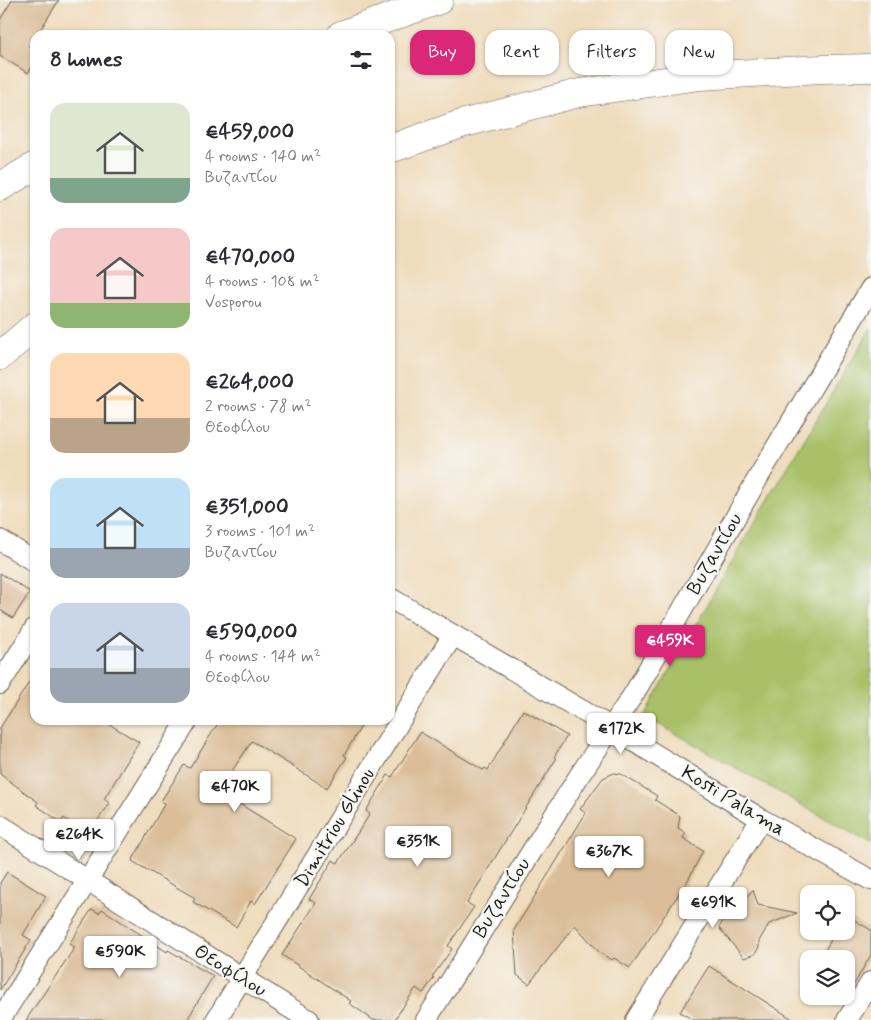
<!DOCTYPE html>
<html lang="en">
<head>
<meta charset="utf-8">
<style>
  :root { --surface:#fff; --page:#f2f2f3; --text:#2b2b33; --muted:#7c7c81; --accent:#db2777 }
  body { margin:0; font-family:Mynerve,sans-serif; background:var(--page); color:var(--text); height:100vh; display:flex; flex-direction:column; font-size:19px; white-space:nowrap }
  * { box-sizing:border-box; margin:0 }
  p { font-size:16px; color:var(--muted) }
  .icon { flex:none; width:28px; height:28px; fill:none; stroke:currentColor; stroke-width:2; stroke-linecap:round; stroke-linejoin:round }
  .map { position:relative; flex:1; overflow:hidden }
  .details { position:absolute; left:30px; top:30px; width:365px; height:695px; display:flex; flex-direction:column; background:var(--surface); border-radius:15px; box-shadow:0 1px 4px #0004 }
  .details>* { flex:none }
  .hud { position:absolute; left:410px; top:30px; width:385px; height:45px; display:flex; gap:10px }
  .fabs { position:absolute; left:800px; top:885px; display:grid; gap:10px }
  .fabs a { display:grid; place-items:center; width:55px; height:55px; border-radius:10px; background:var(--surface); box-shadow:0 1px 4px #0004; font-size:25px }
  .price { position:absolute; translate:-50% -42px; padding:0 11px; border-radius:5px; background:#fff; color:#222; font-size:16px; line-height:32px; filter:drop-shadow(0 1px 2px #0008) }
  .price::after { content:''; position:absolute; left:50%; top:30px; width:15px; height:11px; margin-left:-8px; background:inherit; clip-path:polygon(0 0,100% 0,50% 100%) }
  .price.current { background:var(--accent); color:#fff }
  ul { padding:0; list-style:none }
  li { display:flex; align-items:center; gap:15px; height:125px; padding:0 20px }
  li span { display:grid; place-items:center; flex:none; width:140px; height:100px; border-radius:15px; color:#555 }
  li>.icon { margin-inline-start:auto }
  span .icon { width:60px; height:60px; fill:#fffc; stroke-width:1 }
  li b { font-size:21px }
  h2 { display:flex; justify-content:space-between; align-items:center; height:60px; padding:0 20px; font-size:21px }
  .chip { padding:0 18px; border-radius:15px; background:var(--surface); box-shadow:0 1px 4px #0004; font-size:18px; line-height:45px }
  .chip.current { background:var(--accent); color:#fff }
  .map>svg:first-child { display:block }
  .green { fill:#a8c167; stroke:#626e42 }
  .building { fill:#dbbe99 }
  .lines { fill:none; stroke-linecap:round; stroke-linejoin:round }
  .minor-casing { stroke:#665f54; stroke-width:22 }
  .trunk-casing { stroke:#665f54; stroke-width:29 }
  .minor { stroke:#fff; stroke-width:20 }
  .trunk { stroke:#fff; stroke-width:28 }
  .labels { text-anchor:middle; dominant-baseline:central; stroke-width:4.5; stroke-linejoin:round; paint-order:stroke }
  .street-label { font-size:20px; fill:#1c1c1c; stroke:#f6f6f2 }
</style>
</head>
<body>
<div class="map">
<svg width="871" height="1020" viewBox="0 0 871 1020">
  <rect width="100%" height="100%" fill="#f6f6f2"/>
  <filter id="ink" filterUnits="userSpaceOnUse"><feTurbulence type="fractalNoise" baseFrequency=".02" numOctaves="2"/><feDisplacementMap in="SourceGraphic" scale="10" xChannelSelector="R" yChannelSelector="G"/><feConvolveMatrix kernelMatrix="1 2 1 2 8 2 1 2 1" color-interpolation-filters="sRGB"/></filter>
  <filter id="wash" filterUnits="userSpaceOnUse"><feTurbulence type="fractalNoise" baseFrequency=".0096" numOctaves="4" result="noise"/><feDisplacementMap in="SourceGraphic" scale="20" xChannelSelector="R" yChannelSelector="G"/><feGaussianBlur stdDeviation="1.12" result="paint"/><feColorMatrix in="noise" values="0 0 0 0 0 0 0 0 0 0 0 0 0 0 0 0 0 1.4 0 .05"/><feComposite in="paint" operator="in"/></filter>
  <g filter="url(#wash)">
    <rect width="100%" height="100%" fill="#efdcbc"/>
    <path class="green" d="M 871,328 L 871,844 L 644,716 L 746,537 Z"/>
    <g id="blocks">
      <path class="building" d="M 12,0 L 59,0 L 37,35 L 35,35 L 29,47 L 35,50 L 35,62 L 28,73 L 0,56 L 0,20 Z
        M 0,573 L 30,592 L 13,618 L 0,610 Z
        M 35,673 L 35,720 L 102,720 L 139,742 L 104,799 L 110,803 L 88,834 L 64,818 L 61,822 L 36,805 L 38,802 L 0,774 L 0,728 Z
        M 523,710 L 567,736 L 554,757 L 556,759 L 467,903 L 474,907 L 448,946 L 452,949 L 432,977 L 434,978 L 423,993 L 416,988 L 394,1020 L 373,1020 L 349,1003 L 351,1001 L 282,955 L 316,903 L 309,899 L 333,860 L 338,863 L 370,814 L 366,811 L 388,775 L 392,777 L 420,732 L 483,770 L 485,768 L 488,770 Z
        M 220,720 L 365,720 L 344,755 L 347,757 L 327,788 L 252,741 L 232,771 L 240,776 L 229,794 L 231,795 L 230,798 L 296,839 L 255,904 L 251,901 L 236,927 L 193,902 L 195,898 L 132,861 L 165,803 L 161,801 L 184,765 L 190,768 Z
        M 614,773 L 621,774 L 657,796 L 655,800 L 680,816 L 678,828 L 686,833 L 683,838 L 703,851 L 688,880 L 630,968 L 614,958 L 612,960 L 600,953 L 575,925 L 529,984 L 517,975 L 514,930 L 586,813 L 580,809 L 603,778 Z
        M 7,872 L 46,896 L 23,935 L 31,940 L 0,990 L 0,883 Z
        M 753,890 L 758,905 L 797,913 L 769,924 L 759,941 L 759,947 L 755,954 L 744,958 L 719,928 L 730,909 L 732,910 Z
        M 92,909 L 99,913 L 102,909 L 167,952 L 168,950 L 213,976 L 187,1020 L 26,1020 L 75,947 L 69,944 Z
        M 846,915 L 871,930 L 871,955 L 846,998 L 846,959 L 820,959 L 836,931 L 846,931 Z
        M 709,966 L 794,1020 L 693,1020 L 680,1012 Z"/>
    </g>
  </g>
  <g filter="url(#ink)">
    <use href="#blocks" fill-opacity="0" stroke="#665f54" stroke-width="1"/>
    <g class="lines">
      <g class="minor-casing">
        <path id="minor" d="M 0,540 L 35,562
          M 390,598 L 612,728 L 761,819 L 871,880
          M 0,684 L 35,628
          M 0,825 L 309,1020
          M 0,1020 L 188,720
          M 216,1020 L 453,635
          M 426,1020 L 579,776 L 635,692 L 762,471 L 871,288
          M 636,1020 L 761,819
          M 847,1020 L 871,982"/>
      </g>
      <g class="trunk-casing">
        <path id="trunk" d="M 341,35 L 439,0
          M 390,149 L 461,124 L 579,93 L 700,76 L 822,69 L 871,68
          M 0,187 L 35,166
          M 0,356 L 35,326"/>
      </g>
      <use href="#minor" class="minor"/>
      <use href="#trunk" class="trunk"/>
    </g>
  </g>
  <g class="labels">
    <g class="street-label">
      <text transform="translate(715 554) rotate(-60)">Βυζαντίου</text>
      <text transform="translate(733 801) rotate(31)">Kosti Palama</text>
      <text transform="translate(335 828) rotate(-59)">Dimitriou Glinou</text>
      <text transform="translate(502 898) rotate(-58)">Βυζαντίου</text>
      <text transform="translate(230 971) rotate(32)">Θεοφίλου</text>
    </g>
  </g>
</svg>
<div class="fabs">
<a><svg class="icon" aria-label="locate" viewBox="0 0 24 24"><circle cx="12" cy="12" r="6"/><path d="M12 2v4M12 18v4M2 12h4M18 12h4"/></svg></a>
<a><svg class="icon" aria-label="layers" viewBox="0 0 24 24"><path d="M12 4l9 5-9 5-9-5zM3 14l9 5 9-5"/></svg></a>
</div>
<b class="price current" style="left:670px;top:667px">€459K</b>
<b class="price" style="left:621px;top:755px">€172K</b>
<b class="price" style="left:235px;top:813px">€470K</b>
<b class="price" style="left:79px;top:861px">€264K</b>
<b class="price" style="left:418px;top:868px">€351K</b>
<b class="price" style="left:609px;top:878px">€367K</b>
<b class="price" style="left:713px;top:929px">€691K</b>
<b class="price" style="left:120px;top:978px">€590K</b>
<div class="hud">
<a class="chip current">Buy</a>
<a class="chip">Rent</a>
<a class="chip">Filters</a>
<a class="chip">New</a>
</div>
<section class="details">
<h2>8 homes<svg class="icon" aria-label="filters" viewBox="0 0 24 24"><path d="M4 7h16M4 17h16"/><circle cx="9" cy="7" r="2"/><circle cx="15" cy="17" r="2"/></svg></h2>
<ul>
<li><span style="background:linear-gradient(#dfe7d0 75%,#7fa58c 0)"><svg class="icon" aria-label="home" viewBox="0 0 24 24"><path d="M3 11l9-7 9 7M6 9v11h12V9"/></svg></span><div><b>€459,000</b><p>4 rooms · 140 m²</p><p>Βυζαντίου</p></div></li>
<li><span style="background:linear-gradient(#f6c9c9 75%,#8fb573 0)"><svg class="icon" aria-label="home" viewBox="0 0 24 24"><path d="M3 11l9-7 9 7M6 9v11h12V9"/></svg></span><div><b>€470,000</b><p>4 rooms · 108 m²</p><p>Vosporou</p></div></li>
<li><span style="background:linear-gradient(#ffd9b3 65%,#b9a48a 0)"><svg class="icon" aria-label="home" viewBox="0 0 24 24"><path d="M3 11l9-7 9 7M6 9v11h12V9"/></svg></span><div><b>€264,000</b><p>2 rooms · 78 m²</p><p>Θεοφίλου</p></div></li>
<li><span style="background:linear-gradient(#bfe0f5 70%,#9aa5b1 0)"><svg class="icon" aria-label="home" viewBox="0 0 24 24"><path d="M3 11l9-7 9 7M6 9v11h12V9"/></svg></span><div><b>€351,000</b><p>3 rooms · 101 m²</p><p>Βυζαντίου</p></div></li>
<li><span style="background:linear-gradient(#c9d6e8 65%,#9aa5b1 0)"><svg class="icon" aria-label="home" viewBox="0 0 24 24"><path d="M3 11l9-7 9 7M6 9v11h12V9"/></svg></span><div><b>€590,000</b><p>4 rooms · 144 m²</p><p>Θεοφίλου</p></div></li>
</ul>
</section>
</div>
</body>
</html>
